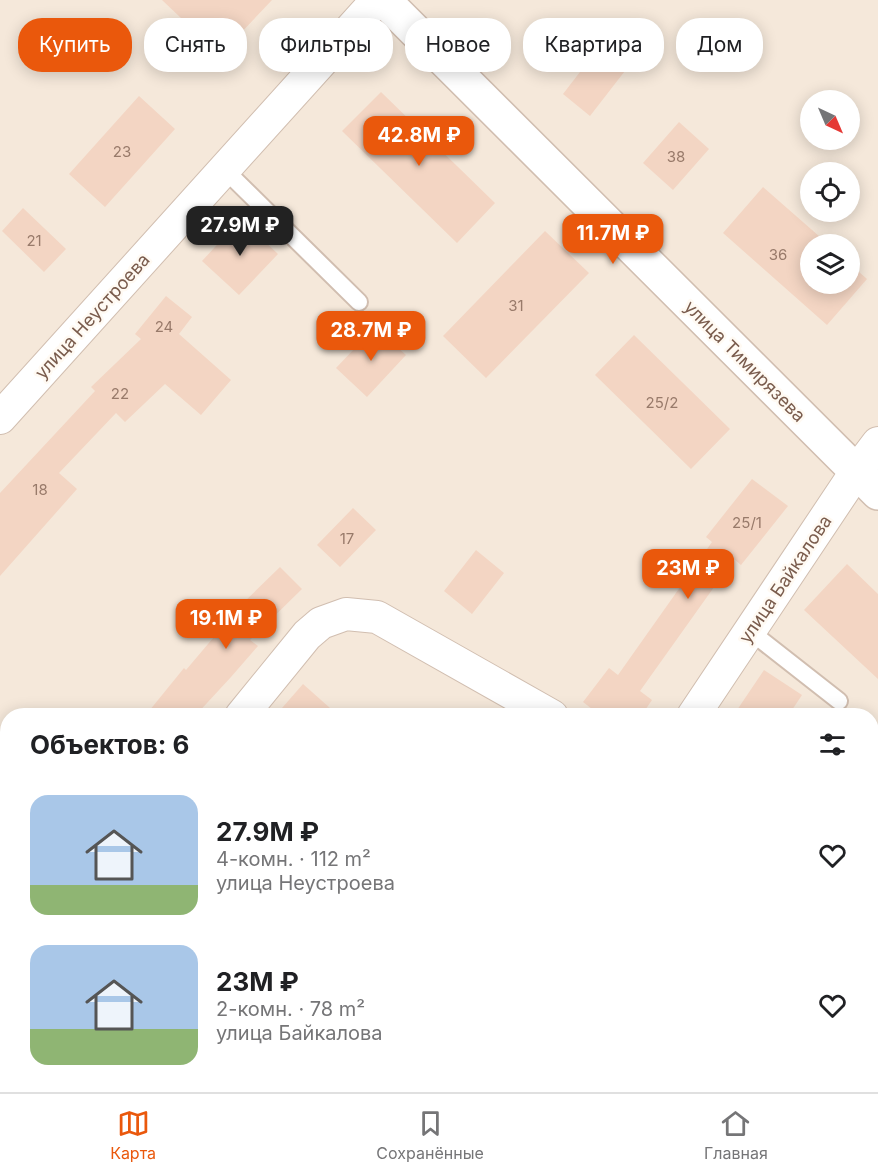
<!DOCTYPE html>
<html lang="ru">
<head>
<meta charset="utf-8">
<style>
  :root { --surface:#fff; --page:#f6f6f6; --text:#202124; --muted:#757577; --line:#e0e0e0; --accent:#ea580c }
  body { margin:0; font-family:Inter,sans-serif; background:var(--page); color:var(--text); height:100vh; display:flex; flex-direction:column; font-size:22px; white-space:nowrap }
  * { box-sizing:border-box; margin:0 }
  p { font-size:20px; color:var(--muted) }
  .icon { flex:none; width:33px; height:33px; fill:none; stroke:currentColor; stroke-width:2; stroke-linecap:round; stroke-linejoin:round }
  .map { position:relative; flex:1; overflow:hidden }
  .details { position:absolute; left:0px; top:708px; width:879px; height:384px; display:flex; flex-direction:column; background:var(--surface); border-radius:24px 24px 0 0; box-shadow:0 3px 15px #0003 }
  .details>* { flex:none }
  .hud { position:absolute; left:18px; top:18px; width:843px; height:54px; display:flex; gap:12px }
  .needle { width:39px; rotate:136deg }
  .tools { position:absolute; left:800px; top:90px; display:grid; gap:12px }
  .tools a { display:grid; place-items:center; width:60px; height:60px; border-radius:50%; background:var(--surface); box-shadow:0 3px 15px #0003; font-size:30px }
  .price { position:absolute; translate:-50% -51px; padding:0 14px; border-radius:12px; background:var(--accent); color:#fff; font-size:20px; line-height:39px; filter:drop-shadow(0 2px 3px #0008) }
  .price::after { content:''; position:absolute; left:50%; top:36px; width:18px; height:14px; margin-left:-9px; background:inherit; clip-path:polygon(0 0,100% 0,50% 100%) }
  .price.current { background:#222; color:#fff }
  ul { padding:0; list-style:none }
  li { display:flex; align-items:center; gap:18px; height:150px; padding:0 30px }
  li span { display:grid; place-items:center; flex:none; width:168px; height:120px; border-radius:18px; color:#555 }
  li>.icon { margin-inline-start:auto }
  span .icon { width:72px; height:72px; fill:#fffc; stroke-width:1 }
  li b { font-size:26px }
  h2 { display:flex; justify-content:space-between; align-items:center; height:72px; padding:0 30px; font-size:26px }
  .tag { padding:0 21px; border-radius:24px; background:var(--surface); box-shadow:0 3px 15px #0003; font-size:21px; line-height:54px }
  .tag.current { background:var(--accent); color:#fff }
  .dock { display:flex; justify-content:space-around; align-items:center; height:84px; border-top:2px solid var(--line); background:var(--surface); font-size:16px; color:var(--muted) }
  .dock a { display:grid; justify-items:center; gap:3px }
  .dock .current { color:var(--accent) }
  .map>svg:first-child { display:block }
  .residential { fill:#f5e8da; fill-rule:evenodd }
  .building { fill:#f3d5c3 }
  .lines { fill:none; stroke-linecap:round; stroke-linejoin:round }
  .service-casing { stroke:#d1beb0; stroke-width:20 }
  .minor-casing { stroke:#d1beb0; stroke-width:34 }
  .tertiary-casing { stroke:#d1beb0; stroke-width:36 }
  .service { stroke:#fff; stroke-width:16 }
  .minor { stroke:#fff; stroke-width:32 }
  .tertiary { stroke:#fff; stroke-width:33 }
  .labels { text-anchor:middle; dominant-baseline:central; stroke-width:5; stroke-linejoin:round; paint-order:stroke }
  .number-label { font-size:15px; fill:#987a6a }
  .street-label { font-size:18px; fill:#7a5c4d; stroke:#fffaf3 }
</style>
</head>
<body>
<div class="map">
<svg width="878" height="1092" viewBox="0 0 878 1092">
  <rect width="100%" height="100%" fill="#fdf6ec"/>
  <path class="residential" d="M 0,0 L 878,0 L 878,1092 L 0,1092 ZM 810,100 L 849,100 L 849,140 L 810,140 ZM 810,172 L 849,172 L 849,212 L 810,212 ZM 810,244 L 849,244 L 849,284 L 810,284 ZM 8,716 L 872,716 L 872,1084 L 8,1084 Z"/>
  <path class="building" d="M 162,0 L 272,0 L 220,55 Z
    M 600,46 L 628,67 L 590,116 L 563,94 Z
    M 381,92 L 495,203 L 457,243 L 342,131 Z
    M 139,96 L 175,129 L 105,207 L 69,174 Z
    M 679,122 L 709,149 L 673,190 L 643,163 Z
    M 763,187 L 828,244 L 810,244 L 810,284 L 849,284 L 849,263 L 867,279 L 827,325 L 723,233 Z
    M 23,208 L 66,249 L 44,272 L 2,231 Z
    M 241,219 L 278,254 L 239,295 L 202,261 Z
    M 545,231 L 589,273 L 486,378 L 443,336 Z
    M 166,296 L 192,317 L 179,334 L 231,380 L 201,415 L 165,384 L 125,422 L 116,413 L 59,473 L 77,489 L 0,576 L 0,493 L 95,391 L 91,387 L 141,339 L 135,334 Z
    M 375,327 L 406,355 L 367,397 L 336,368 Z
    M 634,335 L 730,429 L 691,469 L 595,375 Z
    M 752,479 L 788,506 L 741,565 L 734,559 L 640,691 L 652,700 L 641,716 L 601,716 L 583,702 L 609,668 L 618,675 L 712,542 L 706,537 Z
    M 353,508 L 376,530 L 340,567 L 317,545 Z
    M 476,550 L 504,573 L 472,614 L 444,591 Z
    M 847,564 L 878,594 L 878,679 L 804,610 Z
    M 280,567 L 302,589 L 250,640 L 258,646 L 231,677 L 195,716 L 145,716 L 184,668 L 186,670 L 241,605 Z
    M 764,670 L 802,695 L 788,716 L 733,716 Z
    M 303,684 L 339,716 L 275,716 Z"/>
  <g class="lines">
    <g class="service-casing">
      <path id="service" d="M 224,169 L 359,302
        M 751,632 L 839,701
        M 872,825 L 878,818
        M 872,872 L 878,890
        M 650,1084 L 659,1092"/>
    </g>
    <g class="minor-casing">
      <path id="minor" d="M 0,418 L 377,0
        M 241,716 L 307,635 L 321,623 L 346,614 L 377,617 L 552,716
        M 693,716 L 856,472 L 878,443
        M 210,1084 L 218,1092
        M 421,1092 L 427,1084"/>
    </g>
    <g class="tertiary-casing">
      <path id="tertiary" d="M 384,0 L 878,493"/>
    </g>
    <use href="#service" class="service"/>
    <use href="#minor" class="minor"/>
    <use href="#tertiary" class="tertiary"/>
  </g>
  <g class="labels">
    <g class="number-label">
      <text x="122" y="151">23</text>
      <text x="676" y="156">38</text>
      <text x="34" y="240">21</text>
      <text x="778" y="254">36</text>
      <text x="516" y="305">31</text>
      <text x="164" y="326">24</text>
      <text x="120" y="393">22</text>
      <text x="662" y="402">25/2</text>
      <text x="40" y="489">18</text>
      <text x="747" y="522">25/1</text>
      <text x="347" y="538">17</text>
    </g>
    <g class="street-label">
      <text transform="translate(92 316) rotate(-48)">улица Неустроева</text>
      <text transform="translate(745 361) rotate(45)">улица Тимирязева</text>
      <text transform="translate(785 579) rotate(-56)">улица Байкалова</text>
    </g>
  </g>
</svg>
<div class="tools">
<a><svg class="needle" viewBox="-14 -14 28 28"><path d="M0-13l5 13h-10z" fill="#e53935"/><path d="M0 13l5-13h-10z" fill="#757577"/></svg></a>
<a><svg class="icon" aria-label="locate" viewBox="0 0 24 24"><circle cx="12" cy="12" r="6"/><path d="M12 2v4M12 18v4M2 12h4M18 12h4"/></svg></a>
<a><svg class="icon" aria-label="layers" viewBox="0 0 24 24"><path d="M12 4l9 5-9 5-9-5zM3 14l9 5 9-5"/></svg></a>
</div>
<b class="price" style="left:419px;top:167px">42.8M ₽</b>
<b class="price current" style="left:240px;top:257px">27.9M ₽</b>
<b class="price" style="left:613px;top:265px">11.7M ₽</b>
<b class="price" style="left:371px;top:362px">28.7M ₽</b>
<b class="price" style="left:688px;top:600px">23M ₽</b>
<b class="price" style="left:226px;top:650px">19.1M ₽</b>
<div class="hud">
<a class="tag current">Купить</a>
<a class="tag">Снять</a>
<a class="tag">Фильтры</a>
<a class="tag">Новое</a>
<a class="tag">Квартира</a>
<a class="tag">Дом</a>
</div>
<section class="details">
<h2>Объектов: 6<svg class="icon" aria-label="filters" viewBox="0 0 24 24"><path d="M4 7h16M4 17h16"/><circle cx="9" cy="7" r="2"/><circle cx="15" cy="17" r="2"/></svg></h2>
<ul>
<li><span style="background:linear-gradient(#a9c7e8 75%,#8fb573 0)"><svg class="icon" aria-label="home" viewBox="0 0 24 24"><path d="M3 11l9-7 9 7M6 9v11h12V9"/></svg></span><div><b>27.9M ₽</b><p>4-комн. · 112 m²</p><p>улица Неустроева</p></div><svg class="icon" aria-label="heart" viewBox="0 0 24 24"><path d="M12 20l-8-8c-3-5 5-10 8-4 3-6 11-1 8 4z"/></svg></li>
<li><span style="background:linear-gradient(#a9c7e8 70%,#8fb573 0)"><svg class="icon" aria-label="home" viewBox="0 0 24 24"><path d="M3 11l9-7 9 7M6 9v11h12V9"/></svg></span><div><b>23M ₽</b><p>2-комн. · 78 m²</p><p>улица Байкалова</p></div><svg class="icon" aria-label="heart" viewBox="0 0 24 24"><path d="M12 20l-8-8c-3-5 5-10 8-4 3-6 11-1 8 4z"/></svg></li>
</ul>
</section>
</div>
<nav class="dock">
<a class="current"><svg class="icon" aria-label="map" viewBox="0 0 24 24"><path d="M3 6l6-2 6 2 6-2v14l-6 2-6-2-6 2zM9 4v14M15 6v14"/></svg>Карта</a>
<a><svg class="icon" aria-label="saved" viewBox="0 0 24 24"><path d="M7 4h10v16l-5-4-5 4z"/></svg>Сохранённые</a>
<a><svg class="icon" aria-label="home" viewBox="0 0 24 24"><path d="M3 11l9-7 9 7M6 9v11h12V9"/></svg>Главная</a>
</nav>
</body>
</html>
